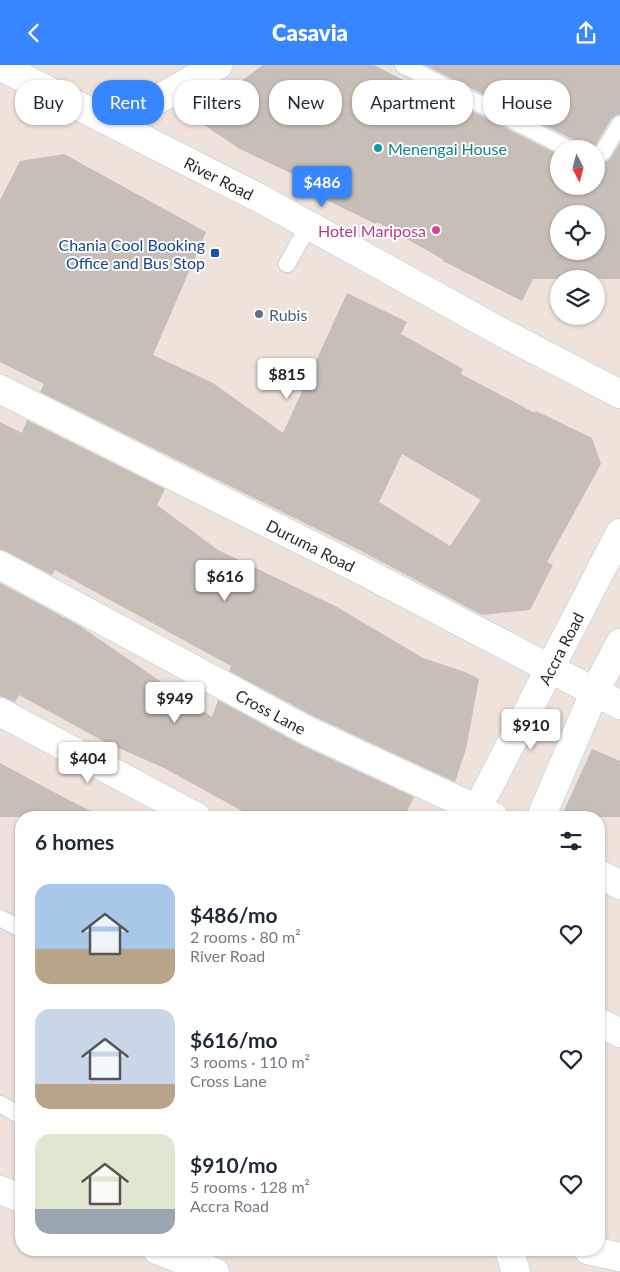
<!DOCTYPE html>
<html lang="en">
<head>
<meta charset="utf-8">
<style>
  :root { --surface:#fff; --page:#f6f6f7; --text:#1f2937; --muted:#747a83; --accent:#3786ff }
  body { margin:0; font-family:Lato,sans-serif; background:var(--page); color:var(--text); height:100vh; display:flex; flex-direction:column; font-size:19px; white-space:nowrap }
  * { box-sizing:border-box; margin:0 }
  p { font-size:16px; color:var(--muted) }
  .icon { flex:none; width:28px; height:28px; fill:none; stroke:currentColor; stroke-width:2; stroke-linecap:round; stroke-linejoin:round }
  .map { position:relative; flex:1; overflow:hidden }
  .drawer { position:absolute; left:15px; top:746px; width:590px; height:445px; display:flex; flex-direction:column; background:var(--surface); border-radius:20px; box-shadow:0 1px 4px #0004 }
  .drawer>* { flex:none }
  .top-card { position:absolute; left:15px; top:15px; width:590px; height:45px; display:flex; gap:10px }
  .needle { width:32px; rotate:174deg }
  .fabs { position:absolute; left:550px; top:75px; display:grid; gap:10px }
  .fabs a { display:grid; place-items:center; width:55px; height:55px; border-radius:50%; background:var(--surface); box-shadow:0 1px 4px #0004; font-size:25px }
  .price { position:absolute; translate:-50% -42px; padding:0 11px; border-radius:5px; background:#fff; color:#222; font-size:16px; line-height:32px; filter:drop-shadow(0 1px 2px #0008) }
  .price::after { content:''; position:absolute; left:50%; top:30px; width:15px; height:11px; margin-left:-8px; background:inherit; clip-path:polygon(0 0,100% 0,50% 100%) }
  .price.current { background:var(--accent); color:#fff }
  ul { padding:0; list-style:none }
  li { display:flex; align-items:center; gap:15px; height:125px; padding:0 20px }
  li span { display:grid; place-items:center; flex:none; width:140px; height:100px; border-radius:15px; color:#555 }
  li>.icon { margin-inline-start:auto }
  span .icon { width:60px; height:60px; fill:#fffc; stroke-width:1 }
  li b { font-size:21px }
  h2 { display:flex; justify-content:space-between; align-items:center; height:60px; padding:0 20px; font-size:21px }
  .chip { padding:0 18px; border-radius:20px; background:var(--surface); box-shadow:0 1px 4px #0004; font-size:18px; line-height:45px }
  .chip.current { background:var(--accent); color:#fff }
  header { display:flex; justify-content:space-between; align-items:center; height:65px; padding:0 20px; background:var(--accent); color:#fff; font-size:22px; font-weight:800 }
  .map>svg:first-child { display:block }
  .building { fill:#c6beb7; fill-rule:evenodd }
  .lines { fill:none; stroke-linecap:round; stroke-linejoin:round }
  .lane-casing { stroke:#d0d9e5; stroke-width:19 }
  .street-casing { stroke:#d0d9e5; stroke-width:30 }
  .secondary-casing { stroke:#d0d9e5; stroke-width:30 }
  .lane { stroke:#fff; stroke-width:16 }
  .street { stroke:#fff; stroke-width:28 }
  .secondary { stroke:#fff; stroke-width:28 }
  .culture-dot { fill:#0f9aa8; stroke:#fff; stroke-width:2 }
  .hotel-dot { fill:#d1479c; stroke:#fff; stroke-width:2 }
  .transit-dot { fill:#1a4fb4; stroke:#fff; stroke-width:2 }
  .service-dot { fill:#5c6f8a; stroke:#fff; stroke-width:2 }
  .labels { text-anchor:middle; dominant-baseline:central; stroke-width:4; stroke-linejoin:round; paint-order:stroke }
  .culture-label { font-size:16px; fill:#0d838f; stroke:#fff; text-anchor:start }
  .street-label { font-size:16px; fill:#2b2b2b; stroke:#fff }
  .hotel-label { font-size:16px; fill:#b23c85; stroke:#fff; text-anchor:end }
  .transit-label { font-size:16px; fill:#164399; stroke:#fff; text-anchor:end }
  .service-label { font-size:16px; fill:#4e5e75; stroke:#fff; text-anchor:start }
</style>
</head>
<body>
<header><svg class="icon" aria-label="back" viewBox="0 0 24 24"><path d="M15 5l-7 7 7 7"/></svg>Casavia<svg class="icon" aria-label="share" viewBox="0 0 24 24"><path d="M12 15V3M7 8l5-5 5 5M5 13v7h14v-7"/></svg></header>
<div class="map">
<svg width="620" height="1207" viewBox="0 0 620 1207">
  <rect width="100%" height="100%" fill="#eee2db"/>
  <path class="building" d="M 263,0 L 374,0 L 426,27 L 426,23 L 559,90 L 559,121 L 596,121 L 596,102 L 609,95 L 620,78 L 620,214 L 533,214 L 522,236 L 443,196 L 444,195 L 377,157 L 376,159 L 312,128 L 316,120 L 240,84 L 192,52 ZM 559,149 L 596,149 L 596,186 L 559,186 Z
    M 425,0 L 620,0 L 620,49 L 611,54 L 596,80 L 590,84 L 579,84 L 574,75 Z
    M 64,89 L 206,167 L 153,290 L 213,318 L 283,368 L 347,228 L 407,257 L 401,269 L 463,304 L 461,309 L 535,348 L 536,346 L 592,373 L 601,399 L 547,497 L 553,500 L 530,545 L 482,550 L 363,487 L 40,327 L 44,319 L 0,297 L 0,135 L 20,96 ZM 402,389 L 481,435 L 450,481 L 379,437 Z
    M 27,355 L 165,424 L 157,440 L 218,485 L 337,542 L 423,593 L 465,607 L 479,614 L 466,684 L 455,717 L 315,652 L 229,606 L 231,601 L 55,505 L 52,510 L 0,484 L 0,357 L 22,368 Z
    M 0,518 L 80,561 L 212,652 L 218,635 L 301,680 L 414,732 L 404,752 L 253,752 L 164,703 L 105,677 L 19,630 L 15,637 L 0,631 Z
    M 592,684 L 620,696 L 620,752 L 561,752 Z
    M 0,698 L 50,725 L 102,752 L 0,752 Z"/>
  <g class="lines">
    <g class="lane-casing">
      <path id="lane" d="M 403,0 L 569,84
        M 596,92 L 603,87 L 620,59
        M 287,199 L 309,160
        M 0,853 L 21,864
        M 0,1039 L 21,1051"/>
    </g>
    <g class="street-casing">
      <g id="street">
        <path d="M 115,59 L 218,0"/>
        <path id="s1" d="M 0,324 L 359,504 L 620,640"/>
        <path id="s2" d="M 0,500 L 308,666 L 494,752"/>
        <path d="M 0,647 L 197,752"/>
        <path id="s3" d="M 473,752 L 620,468"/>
        <path d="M 541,752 L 595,626 L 620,578"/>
        <path d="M 599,809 L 620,820"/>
        <path d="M 599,957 L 620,968"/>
        <path d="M 509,1185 L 516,1207"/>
        <path d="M 588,1185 L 620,1192"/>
      </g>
    </g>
    <g class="secondary-casing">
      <g id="secondary">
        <path id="s4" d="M 0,1 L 263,135 L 501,267 L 620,329"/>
        <path d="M 0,1125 L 21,1133"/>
        <path d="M 157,1185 L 215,1207"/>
      </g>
    </g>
    <use href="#lane" class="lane"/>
    <use href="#street" class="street"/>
    <use href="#secondary" class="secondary"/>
  </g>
  <circle class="culture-dot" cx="378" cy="83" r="5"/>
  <circle class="hotel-dot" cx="436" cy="165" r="5"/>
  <rect class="transit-dot" x="210" y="183" width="10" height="10" rx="2.5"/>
  <circle class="service-dot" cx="259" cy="249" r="5"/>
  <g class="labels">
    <g class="culture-label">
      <text x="388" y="83">Menengai House</text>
    </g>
    <g class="street-label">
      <text stroke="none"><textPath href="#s4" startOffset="246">River Road</textPath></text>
      <text stroke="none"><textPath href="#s1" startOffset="348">Duruma Road</textPath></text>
      <text stroke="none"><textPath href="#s3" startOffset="190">Accra Road</textPath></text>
      <text stroke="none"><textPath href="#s2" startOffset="308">Cross Lane</textPath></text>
    </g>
    <g class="hotel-label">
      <text x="426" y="165">Hotel Mariposa</text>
    </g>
    <g class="transit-label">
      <text x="205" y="179">Chania Cool Booking<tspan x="205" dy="18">Office and Bus Stop</tspan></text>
    </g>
    <g class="service-label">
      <text x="269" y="249">Rubis</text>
    </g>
  </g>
</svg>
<div class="fabs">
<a><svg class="needle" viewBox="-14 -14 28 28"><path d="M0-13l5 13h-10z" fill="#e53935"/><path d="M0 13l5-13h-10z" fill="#747a83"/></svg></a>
<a><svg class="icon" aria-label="locate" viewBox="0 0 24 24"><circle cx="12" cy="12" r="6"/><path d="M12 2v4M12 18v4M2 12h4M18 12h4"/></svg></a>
<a><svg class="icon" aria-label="layers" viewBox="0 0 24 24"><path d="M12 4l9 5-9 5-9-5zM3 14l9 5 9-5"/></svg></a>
</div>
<b class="price current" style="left:322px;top:143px">$486</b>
<b class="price" style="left:287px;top:335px">$815</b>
<b class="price" style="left:225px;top:537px">$616</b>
<b class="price" style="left:175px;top:659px">$949</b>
<b class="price" style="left:531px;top:686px">$910</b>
<b class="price" style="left:88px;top:719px">$404</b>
<div class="top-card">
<a class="chip">Buy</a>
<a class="chip current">Rent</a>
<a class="chip">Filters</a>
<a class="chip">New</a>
<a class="chip">Apartment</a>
<a class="chip">House</a>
</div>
<section class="drawer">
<h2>6 homes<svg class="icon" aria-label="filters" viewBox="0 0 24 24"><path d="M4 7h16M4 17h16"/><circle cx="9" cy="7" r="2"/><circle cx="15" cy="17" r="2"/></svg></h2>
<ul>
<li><span style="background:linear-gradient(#a9c7e8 65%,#b9a48a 0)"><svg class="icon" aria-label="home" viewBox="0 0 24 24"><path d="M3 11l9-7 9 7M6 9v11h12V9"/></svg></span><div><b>$486/mo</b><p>2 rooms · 80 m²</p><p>River Road</p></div><svg class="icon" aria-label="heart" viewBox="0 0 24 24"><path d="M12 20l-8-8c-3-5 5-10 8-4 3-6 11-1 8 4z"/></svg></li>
<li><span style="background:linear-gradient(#c9d6e8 75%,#b9a48a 0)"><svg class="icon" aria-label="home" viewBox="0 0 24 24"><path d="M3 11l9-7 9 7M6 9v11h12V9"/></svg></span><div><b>$616/mo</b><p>3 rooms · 110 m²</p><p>Cross Lane</p></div><svg class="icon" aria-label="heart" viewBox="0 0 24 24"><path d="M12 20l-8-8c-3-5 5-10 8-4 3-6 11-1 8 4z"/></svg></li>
<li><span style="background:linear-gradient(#dfe7d0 75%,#9aa5b1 0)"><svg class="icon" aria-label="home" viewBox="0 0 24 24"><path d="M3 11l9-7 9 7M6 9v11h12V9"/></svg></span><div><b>$910/mo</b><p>5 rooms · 128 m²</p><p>Accra Road</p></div><svg class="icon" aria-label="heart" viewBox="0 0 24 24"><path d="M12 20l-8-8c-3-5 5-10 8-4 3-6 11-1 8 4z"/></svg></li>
</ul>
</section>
</div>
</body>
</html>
